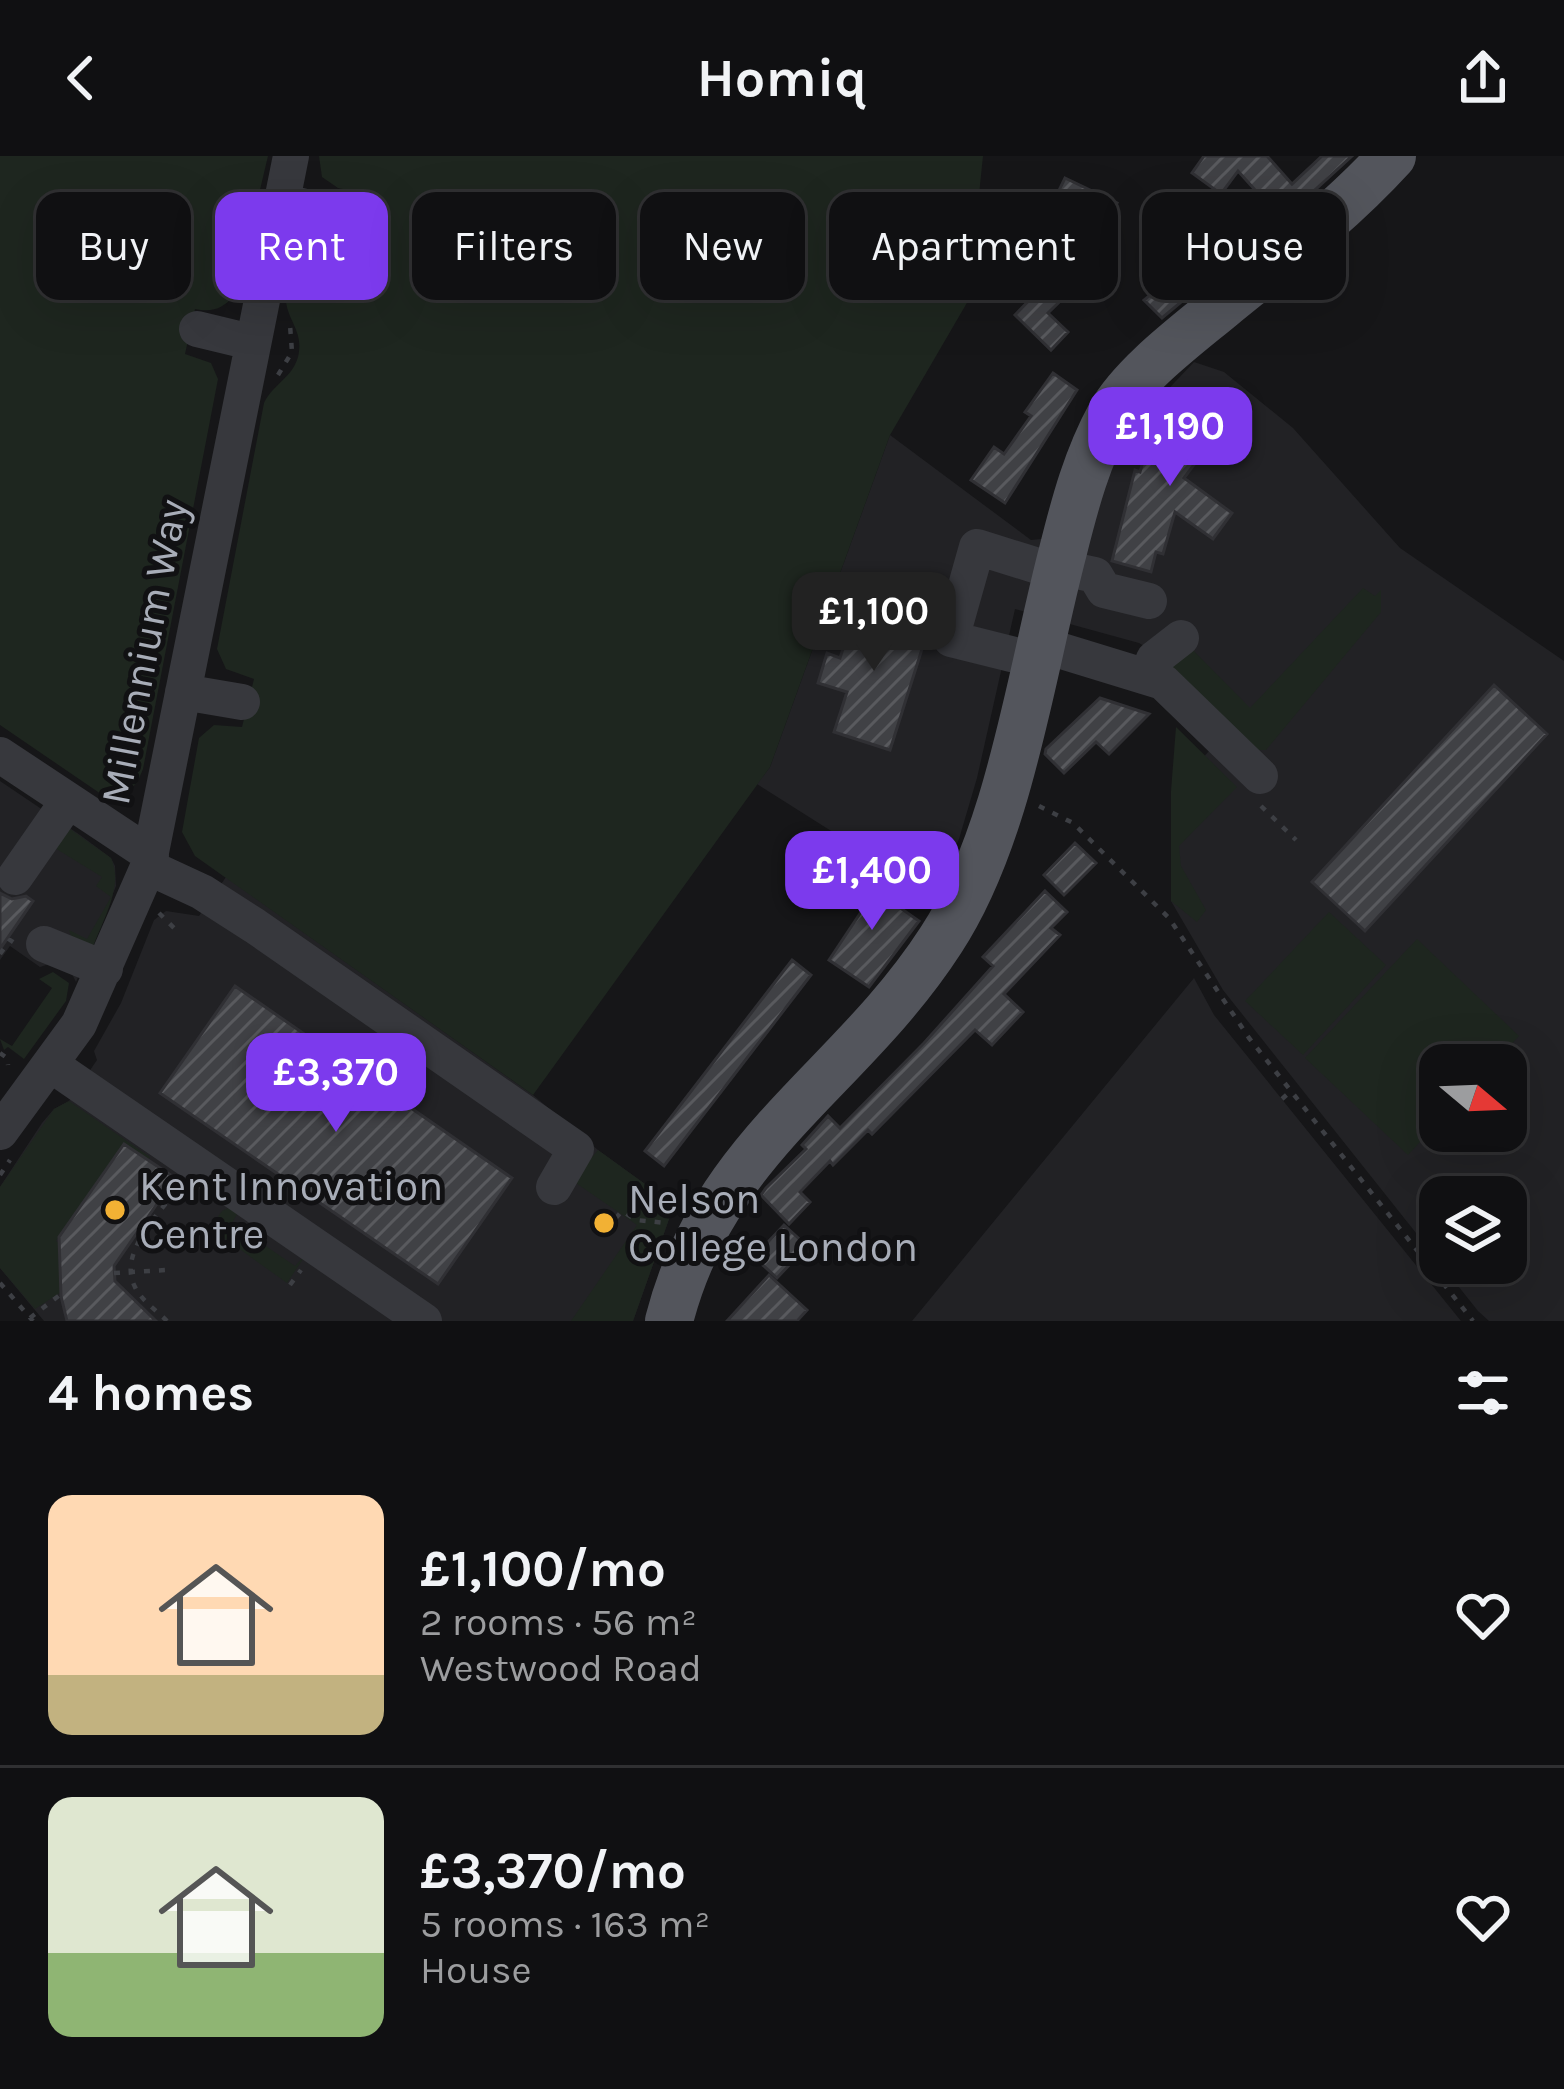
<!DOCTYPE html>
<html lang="en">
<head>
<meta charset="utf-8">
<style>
  :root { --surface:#101012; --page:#1e1e20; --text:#f1f3f6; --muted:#9c9d9f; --line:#303032; --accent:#7c3aed }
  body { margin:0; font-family:Karla,sans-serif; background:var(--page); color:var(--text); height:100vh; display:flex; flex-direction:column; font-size:45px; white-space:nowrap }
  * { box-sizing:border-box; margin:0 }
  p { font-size:39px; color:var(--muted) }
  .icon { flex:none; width:66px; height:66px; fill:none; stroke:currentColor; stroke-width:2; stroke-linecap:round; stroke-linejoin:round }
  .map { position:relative; height:1165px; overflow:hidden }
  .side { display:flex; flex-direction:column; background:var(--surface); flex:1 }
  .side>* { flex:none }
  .banner { position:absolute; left:36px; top:36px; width:1494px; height:108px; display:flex; gap:24px }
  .needle { width:78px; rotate:109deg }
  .controls { position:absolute; left:1419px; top:888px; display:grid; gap:24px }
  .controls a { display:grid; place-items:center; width:108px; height:108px; border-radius:24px; background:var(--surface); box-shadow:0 12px 48px #0002,0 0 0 3px var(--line); font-size:60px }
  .price { position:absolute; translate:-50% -102px; padding:0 27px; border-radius:24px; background:var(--accent); color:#fff; font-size:39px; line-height:78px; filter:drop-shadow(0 3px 6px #0008) }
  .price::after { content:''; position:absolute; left:50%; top:72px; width:36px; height:27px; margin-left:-18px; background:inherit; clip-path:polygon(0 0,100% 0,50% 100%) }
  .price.selected { background:#222; color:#fff }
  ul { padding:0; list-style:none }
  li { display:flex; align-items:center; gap:36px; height:300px; padding:0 48px }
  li+li { border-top:3px solid var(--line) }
  li span { display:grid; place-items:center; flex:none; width:336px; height:240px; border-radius:24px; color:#555 }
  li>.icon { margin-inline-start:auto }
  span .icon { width:144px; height:144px; fill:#fffc; stroke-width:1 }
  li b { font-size:51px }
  h2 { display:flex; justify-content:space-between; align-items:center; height:144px; padding:0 48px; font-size:51px }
  .tag { padding:0 42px; border-radius:24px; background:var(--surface); box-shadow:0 12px 48px #0002,0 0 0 3px var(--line); font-size:42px; line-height:108px }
  .tag.selected { background:var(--accent); color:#fff }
  header { display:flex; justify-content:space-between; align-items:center; height:156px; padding:0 48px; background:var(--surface); font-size:54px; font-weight:700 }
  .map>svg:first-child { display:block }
  .built { fill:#222225; fill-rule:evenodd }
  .green { fill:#1e261f }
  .building { fill:url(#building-hatch); stroke:#303034; stroke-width:3 }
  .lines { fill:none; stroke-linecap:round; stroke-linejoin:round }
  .path { stroke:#3d3f44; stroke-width:4.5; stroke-dasharray:6 9; stroke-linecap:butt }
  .minor { stroke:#37383d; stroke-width:36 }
  .major { stroke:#53555c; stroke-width:48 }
  .poi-dot { fill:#f2b134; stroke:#111113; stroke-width:4.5 }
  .labels { text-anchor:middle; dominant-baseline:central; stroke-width:10; stroke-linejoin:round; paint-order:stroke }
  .street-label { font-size:42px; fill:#a8adb8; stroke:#111113 }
  .poi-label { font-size:42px; fill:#a8adb8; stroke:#111113; text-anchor:start }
</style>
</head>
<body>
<header><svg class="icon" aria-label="back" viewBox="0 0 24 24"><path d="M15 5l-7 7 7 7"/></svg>Homiq<svg class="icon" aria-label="share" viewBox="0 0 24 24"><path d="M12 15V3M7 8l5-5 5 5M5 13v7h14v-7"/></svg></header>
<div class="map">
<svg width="1564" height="1165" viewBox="0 0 1564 1165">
  <defs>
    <pattern id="building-hatch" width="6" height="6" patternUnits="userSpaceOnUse" patternTransform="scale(3)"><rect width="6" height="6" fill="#404145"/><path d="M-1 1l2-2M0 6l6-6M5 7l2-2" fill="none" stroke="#595a5e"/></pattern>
  </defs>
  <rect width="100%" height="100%" fill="#161618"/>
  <path class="built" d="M 1194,206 L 1224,216 L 1293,272 L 1400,392 L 1564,505 L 1564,1165 L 1489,1165 L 1478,1155 L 1223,834 L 1171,745 L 1171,636 L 1249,552 L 1139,487 L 1015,453 L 977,622 L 959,683 L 934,740 L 757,628 L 770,611 L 890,279 L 1031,384 L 1091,378 L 1111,309 L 1136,267 ZM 1440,909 L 1506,909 L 1506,975 L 1440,975 ZM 1440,1041 L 1506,1041 L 1506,1107 L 1440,1107 Z
    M 0,625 L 80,679 L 111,702 L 115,710 L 116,730 L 76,826 L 72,818 L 49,808 L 40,811 L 10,790 L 0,804 Z
    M 226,721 L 533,939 L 598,994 L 674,1049 L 633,1165 L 44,1165 L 0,1112 L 0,1031 L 42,967 L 54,953 L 69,945 L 97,904 L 94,895 L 121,847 L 154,764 L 166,755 L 199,760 Z
    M 1194,822 L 1214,859 L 1461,1165 L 912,1165 Z"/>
  <path class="green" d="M 0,0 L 268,0 L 235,139 C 223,152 213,157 195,153 L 185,198 L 211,207 L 218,223 L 143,613 L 137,627 L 123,639 L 101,638 L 0,569 Z
    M 319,0 L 983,0 L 968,145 L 890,279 L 770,611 L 533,939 L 195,700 L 182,676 L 199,582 L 214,569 L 242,571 L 254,523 L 226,513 L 217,493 L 264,247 C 273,228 292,222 298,201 C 304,176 289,167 286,146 C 283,127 295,95 310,84 L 342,86 L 353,35 L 338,32 L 322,21 Z
    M 1363,432 L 1375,440 L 1381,434 L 1381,456 L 1266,594 L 1255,594 L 1168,507 L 1190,491 L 1250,552 Z
    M 1176,571 L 1237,631 L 1179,690 L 1181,710 L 1206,754 L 1197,766 L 1171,745 L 1171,635 Z
    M 63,668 L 111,702 C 124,730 103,763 93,791 L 71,780 L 69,774 L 87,783 L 111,741 L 96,730 L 102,721 L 50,689 Z
    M 1329,756 L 1386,809 L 1303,899 L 1245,845 Z
    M 1417,783 L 1519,880 L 1492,909 L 1440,909 L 1440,964 L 1408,999 L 1305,902 Z
    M 53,816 L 69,827 L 66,845 L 24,903 L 8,891 L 4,894 L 0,883 L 12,890 L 52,832 L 39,823 Z
    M 69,945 L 150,1001 L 148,1004 L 123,988 L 56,1085 L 65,1092 L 60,1101 L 61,1136 L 35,1153 L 0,1112 L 0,1031 L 54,953 Z
    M 598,994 L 674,1049 L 633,1165 L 571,1165 L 637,1069 L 573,1025 Z
    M 231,1051 L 241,1051 L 232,1067 L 295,1110 L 307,1097 L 287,1127 L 210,1072 L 222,1055 Z"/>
  <path class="building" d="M 1204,0 L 1267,0 L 1292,28 L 1322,0 L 1352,0 L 1282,64 L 1238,15 L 1221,38 L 1192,17 Z
    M 1065,22 L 1117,47 L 1102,78 L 1050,53 Z
    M 1199,42 L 1250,79 L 1234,102 L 1162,162 L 1144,144 L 1214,87 L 1182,65 Z
    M 1064,100 L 1085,121 L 1048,157 L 1068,176 L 1051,194 L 1015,159 L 1040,133 L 1036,129 Z
    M 1053,217 L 1077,234 L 1005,347 L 971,324 L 994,291 L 1004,298 L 1031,260 L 1025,256 Z
    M 1190,240 L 1226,266 L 1184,322 L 1232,357 L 1213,383 L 1175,356 L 1163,398 L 1156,396 L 1151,416 L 1112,405 L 1135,314 L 1140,316 L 1144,302 Z
    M 858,446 L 917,465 L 914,474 L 923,490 L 890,594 L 834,576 L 847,536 L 818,527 L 827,497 L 840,502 Z
    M 1494,529 L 1547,578 L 1365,775 L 1312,726 Z
    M 1100,542 L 1149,558 L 1109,598 L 1096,586 L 1064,617 L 1045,598 L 1046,593 Z
    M 1075,687 L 1096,707 L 1064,739 L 1044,719 Z
    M 855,720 L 919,765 L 869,831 L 829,804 L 863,753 L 842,739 Z
    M 1045,735 L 1067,756 L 1051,772 L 1060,779 L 1004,838 L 1023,856 L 992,889 L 975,874 L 872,978 L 868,974 L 833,1009 L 830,1005 L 800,1036 L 810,1046 L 789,1068 L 761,1039 L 766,1032 L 806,993 L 802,989 L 828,960 L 840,972 L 924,887 L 993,810 L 983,801 Z
    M 0,737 L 12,743 L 26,740 L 33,745 L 0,793 Z
    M 792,804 L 811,819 L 664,1010 L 645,995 Z
    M 235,830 L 512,1022 L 438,1128 L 160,937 Z
    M 124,988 L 175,1022 L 114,1110 L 115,1125 L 156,1165 L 67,1165 L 61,1140 L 59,1081 Z
    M 784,1069 L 807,1090 L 777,1122 L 754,1101 Z
    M 769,1119 L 807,1154 L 797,1165 L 727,1165 Z"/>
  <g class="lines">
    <path class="path" d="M 278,219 L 292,196 L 290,169
      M 1039,650 L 1073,667 L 1169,762 L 1249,882 L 1473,1165
      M 1261,650 L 1296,684
      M 159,757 L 176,774
      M 0,798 L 10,784 L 16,788
      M 0,897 L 7,902 L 8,909
      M 1282,943 L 1292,934
      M 0,1019 L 10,1004
      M 601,1064 L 615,1063 L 622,1055 L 636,1064 L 666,1067
      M 114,1117 L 167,1114
      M 0,1127 L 33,1165
      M 290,1129 L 301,1114
      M 30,1162 L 61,1138
      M 167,1165 C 157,1155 141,1144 135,1131 C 117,1097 160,1057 178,1032"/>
    <path class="minor" d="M 281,45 L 342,60
      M 197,173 L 251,186
      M 1058,411 L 1095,419 L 1104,434 L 1149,445
      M 1039,488 L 1163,526 L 1260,620
      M 1035,504 L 951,483 L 977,391 L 1057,416
      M 1147,521 L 1154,503 L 1181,482
      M 183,536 L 242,546
      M 0,599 L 151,699
      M 148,711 L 202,736 L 255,770 L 576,993 L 554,1031
      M 15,721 L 68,645
      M 44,788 L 105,813
      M 50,908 L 424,1165
      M 0,976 L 79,868 L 148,711 L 291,0"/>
    <path class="major" d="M 669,1165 C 714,988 850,925 941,784 C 1010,679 1031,516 1063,395 C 1075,347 1087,302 1111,258 C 1133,219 1187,179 1222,150 C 1281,102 1341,56 1392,0"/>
  </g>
  <g class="poi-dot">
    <circle cx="115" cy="1054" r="12"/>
    <circle cx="604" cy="1067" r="12"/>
  </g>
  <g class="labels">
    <g class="street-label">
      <text transform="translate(144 496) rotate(-79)">Millennium Way</text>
    </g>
    <g class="poi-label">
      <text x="139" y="1030">Kent Innovation<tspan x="139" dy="48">Centre</tspan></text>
      <text x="628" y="1043">Nelson<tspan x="628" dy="48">College London</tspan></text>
    </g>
  </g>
</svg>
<div class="controls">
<a><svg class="needle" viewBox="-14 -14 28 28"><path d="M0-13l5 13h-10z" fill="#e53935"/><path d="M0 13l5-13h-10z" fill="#9c9d9f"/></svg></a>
<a><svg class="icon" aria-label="layers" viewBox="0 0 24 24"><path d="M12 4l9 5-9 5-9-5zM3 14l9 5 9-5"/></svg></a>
</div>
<b class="price" style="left:1170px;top:333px">£1,190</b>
<b class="price selected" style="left:874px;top:518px">£1,100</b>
<b class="price" style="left:872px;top:777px">£1,400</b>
<b class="price" style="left:336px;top:979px">£3,370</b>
<div class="banner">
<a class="tag">Buy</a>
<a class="tag selected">Rent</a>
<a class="tag">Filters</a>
<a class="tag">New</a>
<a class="tag">Apartment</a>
<a class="tag">House</a>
</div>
</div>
<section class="side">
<h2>4 homes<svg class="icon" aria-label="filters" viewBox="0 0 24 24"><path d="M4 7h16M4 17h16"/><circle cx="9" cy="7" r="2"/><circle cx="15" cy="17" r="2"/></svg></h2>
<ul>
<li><span style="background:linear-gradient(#ffd9b3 75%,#c2b280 0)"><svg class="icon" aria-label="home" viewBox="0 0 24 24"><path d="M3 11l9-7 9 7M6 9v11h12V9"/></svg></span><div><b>£1,100/mo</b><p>2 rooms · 56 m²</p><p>Westwood Road</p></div><svg class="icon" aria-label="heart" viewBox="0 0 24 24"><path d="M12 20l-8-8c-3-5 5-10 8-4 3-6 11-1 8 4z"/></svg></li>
<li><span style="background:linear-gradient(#dfe7d0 65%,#8fb573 0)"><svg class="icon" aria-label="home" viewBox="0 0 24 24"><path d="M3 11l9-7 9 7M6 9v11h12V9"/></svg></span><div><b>£3,370/mo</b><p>5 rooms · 163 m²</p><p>House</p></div><svg class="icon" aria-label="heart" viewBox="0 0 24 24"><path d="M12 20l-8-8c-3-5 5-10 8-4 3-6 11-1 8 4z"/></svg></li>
</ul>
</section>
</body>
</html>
